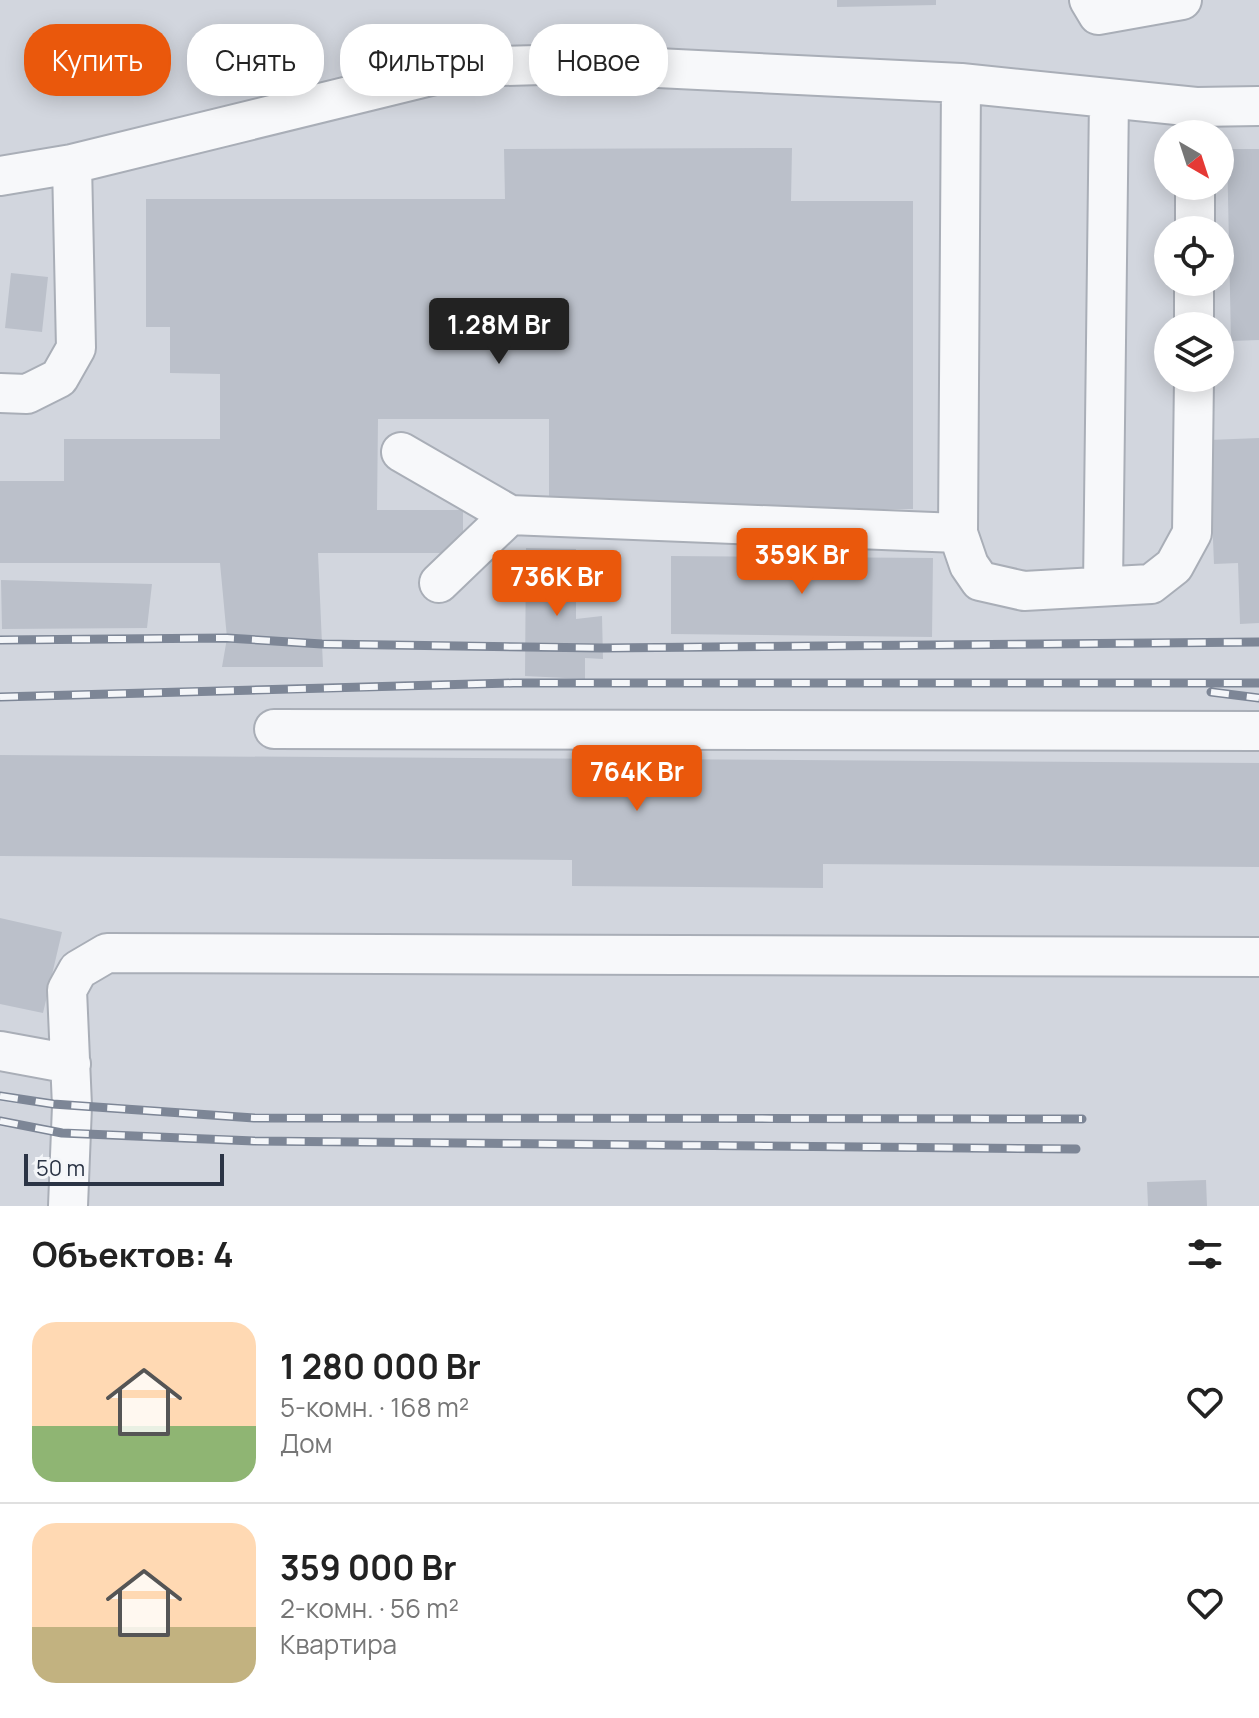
<!DOCTYPE html>
<html lang="ru">
<head>
<meta charset="utf-8">
<style>
  :root { --surface:#fff; --page:#f2f2f2; --text:#222; --muted:#767676; --line:#e0e0e0; --accent:#ea580c }
  body { margin:0; font-family:Manrope,sans-serif; background:var(--page); color:var(--text); height:100vh; display:flex; flex-direction:column; font-size:30px; white-space:nowrap }
  * { box-sizing:border-box; margin:0 }
  p { font-size:26px; color:var(--muted) }
  .icon { flex:none; width:44px; height:44px; fill:none; stroke:currentColor; stroke-width:2; stroke-linecap:round; stroke-linejoin:round }
  .map { position:relative; height:1206px; overflow:hidden }
  .side { display:flex; flex-direction:column; background:var(--surface); flex:1 }
  .side>* { flex:none }
  .top-card { position:absolute; left:24px; top:24px; width:800px; height:72px; display:flex; gap:16px }
  .needle { width:52px; rotate:141deg }
  .controls { position:absolute; left:1154px; top:120px; display:grid; gap:16px }
  .controls a { display:grid; place-items:center; width:80px; height:80px; border-radius:50%; background:var(--surface); box-shadow:0 4px 20px #0003; font-size:40px }
  .scale { position:absolute; left:24px; bottom:20px; width:200px; box-sizing:border-box; padding-left:8px; border:4px solid #2b3445; border-top:0; font-size:22px; line-height:28px; white-space:nowrap; color:#2b3445; -webkit-text-stroke:6px #f4f6f9; paint-order:stroke }
  .price { position:absolute; translate:-50% -68px; padding:0 18px; border-radius:8px; background:var(--accent); color:#fff; font-size:26px; line-height:52px; filter:drop-shadow(0 2px 4px #0008) }
  .price::after { content:''; position:absolute; left:50%; top:48px; width:24px; height:18px; margin-left:-12px; background:inherit; clip-path:polygon(0 0,100% 0,50% 100%) }
  .price.selected { background:#222; color:#fff }
  ul { padding:0; list-style:none }
  li { display:flex; align-items:center; gap:24px; height:200px; padding:0 32px }
  li+li { border-top:2px solid var(--line) }
  li span { display:grid; place-items:center; flex:none; width:224px; height:160px; border-radius:24px; color:#555 }
  li>.icon { margin-inline-start:auto }
  span .icon { width:96px; height:96px; fill:#fffc; stroke-width:1 }
  li b { font-size:34px }
  h2 { display:flex; justify-content:space-between; align-items:center; height:96px; padding:0 32px; font-size:34px }
  .chip { padding:0 28px; border-radius:32px; background:var(--surface); box-shadow:0 4px 20px #0003; font-size:28px; line-height:72px }
  .chip.selected { background:var(--accent); color:#fff }
  .map>svg:first-child { display:block }
  .built { fill:#d2d6de; fill-rule:evenodd }
  .building { fill:#bbc0ca }
  .lines { fill:none; stroke-linecap:round; stroke-linejoin:round }
  .minor-casing { stroke:#a9aeb7; stroke-width:42 }
  .minor { stroke:#f7f8fa; stroke-width:38 }
  .rail-casing { stroke:#7d8696; stroke-width:9 }
  .rail { stroke:#f4f6f9; stroke-width:6; stroke-dasharray:18; stroke-linecap:butt }
</style>
</head>
<body>
<div class="map">
<svg width="1259" height="1206" viewBox="0 0 1259 1206">
  <rect width="100%" height="100%" fill="#e4e7ec"/>
  <path class="built" d="M 0,0 L 1259,0 L 1259,1206 L 0,1206 ZM 1168,134 L 1220,134 L 1220,186 L 1168,186 ZM 1168,230 L 1220,230 L 1220,282 L 1168,282 ZM 1168,326 L 1220,326 L 1220,378 L 1168,378 Z"/>
  <path class="building" d="M 837,0 L 936,0 L 936,5 L 837,7 Z
    M 792,148 L 791,201 L 913,201 L 913,509 L 549,510 L 549,419 L 378,419 L 377,510 L 463,510 L 463,553 L 318,553 L 323,667 L 222,667 L 227,638 L 220,563 L 0,563 L 0,481 L 64,481 L 64,439 L 220,439 L 220,374 L 170,373 L 170,327 L 146,327 L 146,199 L 505,199 L 504,149 Z
    M 1227,149 L 1259,149 L 1259,340 L 1231,341 Z
    M 11,273 L 48,277 L 42,332 L 5,328 Z
    M 1259,438 L 1259,623 L 1240,624 L 1238,563 L 1214,564 L 1209,440 Z
    M 526,548 L 576,549 L 576,619 L 602,616 L 603,659 L 585,658 L 585,679 L 525,676 Z
    M 671,556 L 933,558 L 932,637 L 671,634 Z
    M 1,580 L 152,584 L 147,628 L 2,629 Z
    M 0,755 L 1259,763 L 1259,867 L 823,864 L 823,888 L 572,886 L 572,860 L 0,856 Z
    M 0,918 L 62,932 L 43,1013 L 0,1004 Z
    M 1206,1180 L 1207,1206 L 1148,1206 L 1147,1182 Z"/>
  <g class="lines">
    <g class="minor-casing">
      <path id="minor" d="M 1089,0 L 1098,15 L 1182,0
        M 961,83 L 958,533 L 969,565 L 980,581 L 1024,591 L 1151,584 L 1174,566 L 1192,533 L 1194,378
        M 0,176 L 72,164 L 467,67 L 576,64 L 961,83 L 1196,107 L 1259,106
        M 1195,230 L 1195,186
        M 1194,326 L 1194,282
        M 0,393 L 27,394 L 59,378 L 76,348 L 72,164
        M 401,452 L 510,515
        M 439,583 L 510,515 L 958,533
        M 1103,586 L 1109,98
        M 274,729 L 1259,731
        M 0,1051 L 71,1064
        M 68,1206 L 72,1106 L 67,990 L 78,970 L 107,953 L 1259,957"/>
    </g>
    <use href="#minor" class="minor"/>
    <g class="rail-casing">
      <path id="rail" d="M 0,640 L 227,638 L 322,644 L 603,648 L 1259,642
        M 1211,692 L 1259,698
        M 0,697 L 513,683 L 1259,683
        M 0,1096 L 53,1104 L 254,1118 L 1082,1119
        M 0,1121 L 62,1133 L 254,1141 L 1076,1149"/>
    </g>
    <use href="#rail" class="rail"/>
  </g>
</svg>
<div class="controls">
<a><svg class="needle" viewBox="-14 -14 28 28"><path d="M0-13l5 13h-10z" fill="#e53935"/><path d="M0 13l5-13h-10z" fill="#767676"/></svg></a>
<a><svg class="icon" aria-label="locate" viewBox="0 0 24 24"><circle cx="12" cy="12" r="6"/><path d="M12 2v4M12 18v4M2 12h4M18 12h4"/></svg></a>
<a><svg class="icon" aria-label="layers" viewBox="0 0 24 24"><path d="M12 4l9 5-9 5-9-5zM3 14l9 5 9-5"/></svg></a>
</div>
<div class="scale">50 m</div>
<b class="price selected" style="left:499px;top:366px">1.28M Br</b>
<b class="price" style="left:802px;top:596px">359K Br</b>
<b class="price" style="left:557px;top:618px">736K Br</b>
<b class="price" style="left:637px;top:813px">764K Br</b>
<div class="top-card">
<a class="chip selected">Купить</a>
<a class="chip">Снять</a>
<a class="chip">Фильтры</a>
<a class="chip">Новое</a>
</div>
</div>
<section class="side">
<h2>Объектов: 4<svg class="icon" aria-label="filters" viewBox="0 0 24 24"><path d="M4 7h16M4 17h16"/><circle cx="9" cy="7" r="2"/><circle cx="15" cy="17" r="2"/></svg></h2>
<ul>
<li><span style="background:linear-gradient(#ffd9b3 65%,#8fb573 0)"><svg class="icon" aria-label="home" viewBox="0 0 24 24"><path d="M3 11l9-7 9 7M6 9v11h12V9"/></svg></span><div><b>1 280 000 Br</b><p>5-комн. · 168 m²</p><p>Дом</p></div><svg class="icon" aria-label="heart" viewBox="0 0 24 24"><path d="M12 20l-8-8c-3-5 5-10 8-4 3-6 11-1 8 4z"/></svg></li>
<li><span style="background:linear-gradient(#ffd9b3 65%,#c2b280 0)"><svg class="icon" aria-label="home" viewBox="0 0 24 24"><path d="M3 11l9-7 9 7M6 9v11h12V9"/></svg></span><div><b>359 000 Br</b><p>2-комн. · 56 m²</p><p>Квартира</p></div><svg class="icon" aria-label="heart" viewBox="0 0 24 24"><path d="M12 20l-8-8c-3-5 5-10 8-4 3-6 11-1 8 4z"/></svg></li>
</ul>
</section>
</body>
</html>
